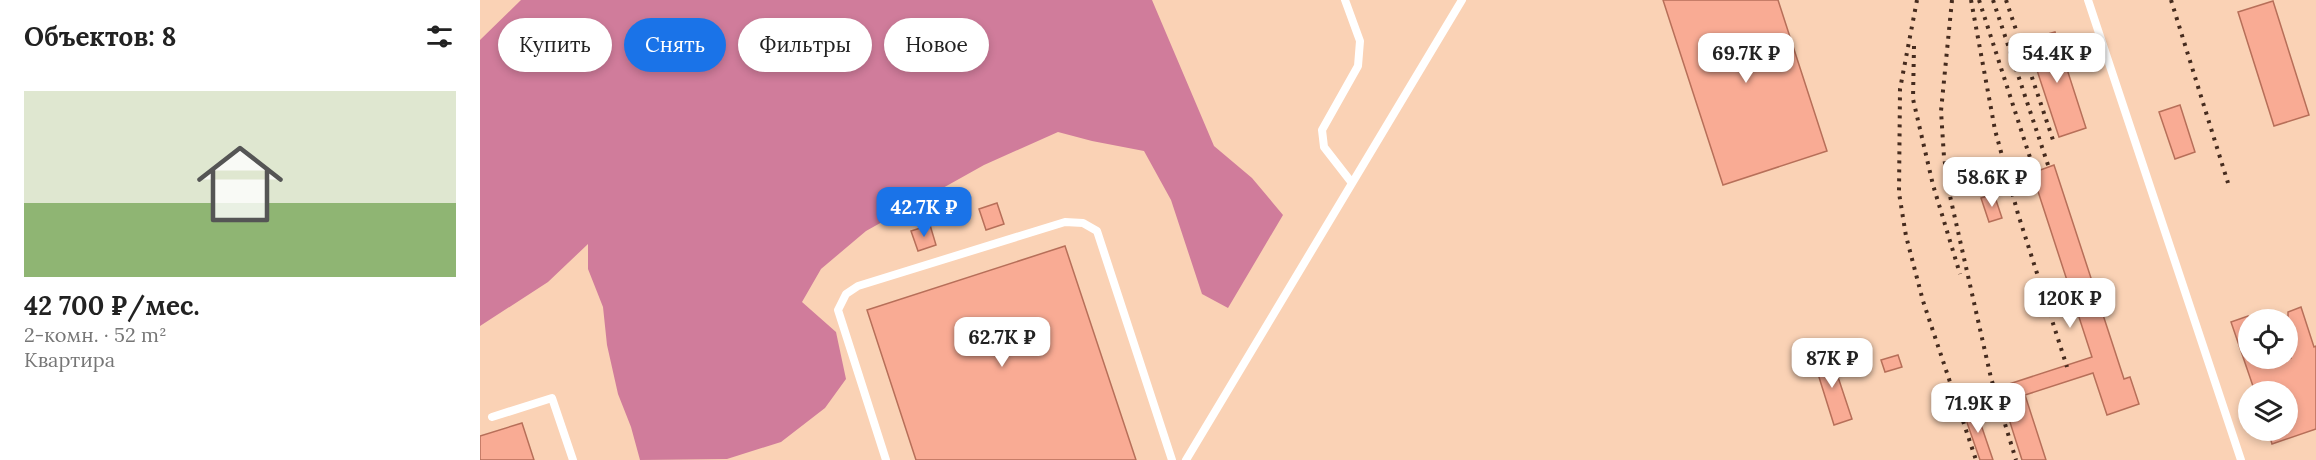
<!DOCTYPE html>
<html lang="ru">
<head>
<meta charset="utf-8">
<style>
  :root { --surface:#fff; --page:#f6f6f6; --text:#222; --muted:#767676; --accent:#1a73e8 }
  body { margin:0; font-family:Lora,serif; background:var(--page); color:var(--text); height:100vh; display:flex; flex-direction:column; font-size:22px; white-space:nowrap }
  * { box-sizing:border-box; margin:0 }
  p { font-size:20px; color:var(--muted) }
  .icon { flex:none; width:33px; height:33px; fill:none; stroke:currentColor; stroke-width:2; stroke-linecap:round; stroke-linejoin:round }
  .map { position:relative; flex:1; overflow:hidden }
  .side { display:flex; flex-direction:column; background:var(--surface); width:480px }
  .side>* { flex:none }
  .hud { position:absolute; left:18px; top:18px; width:570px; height:54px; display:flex; gap:12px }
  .buttons { position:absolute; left:1758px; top:309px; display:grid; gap:12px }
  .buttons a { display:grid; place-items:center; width:60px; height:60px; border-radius:50%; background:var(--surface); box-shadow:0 3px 9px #0003; font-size:30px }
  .price { position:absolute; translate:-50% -51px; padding:0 14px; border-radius:12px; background:#fff; color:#222; font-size:20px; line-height:39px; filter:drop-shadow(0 2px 3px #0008) }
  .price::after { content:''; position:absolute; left:50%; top:36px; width:18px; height:14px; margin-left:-9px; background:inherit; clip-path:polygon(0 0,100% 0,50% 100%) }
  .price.on { background:var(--accent); color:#fff }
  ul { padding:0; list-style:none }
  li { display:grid; align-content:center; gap:12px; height:318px; padding:0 24px }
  li span { display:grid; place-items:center; height:186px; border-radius:0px; color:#555 }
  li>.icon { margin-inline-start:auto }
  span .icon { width:108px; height:108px; fill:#fffc; stroke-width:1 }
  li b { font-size:26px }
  h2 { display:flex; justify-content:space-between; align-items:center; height:72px; padding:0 24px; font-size:26px }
  .pill { padding:0 21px; border-radius:27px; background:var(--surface); box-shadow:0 3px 9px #0003; font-size:21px; line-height:54px }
  .pill.on { background:var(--accent); color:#fff }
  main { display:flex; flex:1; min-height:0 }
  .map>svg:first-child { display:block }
  .forest { fill:#d07c9b }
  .building { fill:#f9ab94; stroke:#b76f59; stroke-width:1.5 }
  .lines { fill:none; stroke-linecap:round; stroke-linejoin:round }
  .service { stroke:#fff; stroke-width:8 }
  .rail { stroke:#452b1e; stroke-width:4; stroke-dasharray:3 6; stroke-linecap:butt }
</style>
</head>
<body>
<main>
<section class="side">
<h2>Объектов: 8<svg class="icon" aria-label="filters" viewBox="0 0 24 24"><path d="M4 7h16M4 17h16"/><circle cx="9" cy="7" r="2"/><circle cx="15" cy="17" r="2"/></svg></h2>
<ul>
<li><span style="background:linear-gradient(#dfe7d0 60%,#8fb573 0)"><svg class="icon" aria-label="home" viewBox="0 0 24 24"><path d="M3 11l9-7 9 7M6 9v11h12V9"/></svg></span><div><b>42 700 ₽/мес.</b><p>2-комн. · 52 m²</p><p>Квартира</p></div></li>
</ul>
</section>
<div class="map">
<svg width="1836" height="460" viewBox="0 0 1836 460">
  <rect width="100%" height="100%" fill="#fad2b5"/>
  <path class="forest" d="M 41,0 L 672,0 L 734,146 L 772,178 L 803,215 L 748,308 L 722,294 L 691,200 L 664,151 L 612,141 L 578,132 L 504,165 L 386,231 L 341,269 L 322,302 L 356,332 L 366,379 L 345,408 L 301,442 L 247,459 L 160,460 L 151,427 L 138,394 L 127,345 L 123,307 L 108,269 L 108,244 L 68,282 L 0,326 L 0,40 Z"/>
  <path class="building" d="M 1183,0 L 1298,0 L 1347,151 L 1243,185 Z
    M 1793,1 L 1829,115 L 1794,126 L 1758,12 Z
    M 1575,32 L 1606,128 L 1579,137 L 1547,40 Z
    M 1700,105 L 1715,152 L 1695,159 L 1679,112 Z
    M 1574,165 L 1644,379 L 1650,377 L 1659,404 L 1627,415 L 1613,373 L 1545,395 L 1566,460 L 1542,460 L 1528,416 L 1532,414 L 1523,386 L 1612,357 L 1552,173 Z
    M 1514,194 L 1522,218 L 1509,222 L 1501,198 Z
    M 517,203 L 524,224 L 506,230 L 499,209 Z
    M 450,225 L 456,245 L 438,251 L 431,231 Z
    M 585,246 L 656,460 L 436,460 L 387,310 Z
    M 1821,307 L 1834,347 L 1836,346 L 1836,429 L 1792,444 L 1788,430 L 1808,430 L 1808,392 L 1775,392 L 1751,322 L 1768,316 L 1768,358 L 1811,358 L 1808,348 L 1808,312 Z
    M 1350,353 L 1372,419 L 1354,425 L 1333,358 Z
    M 1418,355 L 1422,367 L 1405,372 L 1401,360 Z
    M 1495,407 L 1513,460 L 1500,460 L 1483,411 Z
    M 42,423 L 54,460 L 0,460 L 0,436 Z"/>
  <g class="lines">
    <path class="service" d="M 865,0 L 880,41 L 878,66 L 842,130 L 844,147 L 872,183
      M 1608,0 L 1761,460
      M 12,417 L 72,398 L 93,460
      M 406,460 L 358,310 L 366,294 L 378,286 L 585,222 L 603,223 L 617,231 L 692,460
      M 706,460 L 982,0"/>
    <path class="rail" d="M 1437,0 L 1420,89 L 1419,193 L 1426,236 L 1443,301 L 1496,460
      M 1472,0 L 1461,111 L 1464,157 L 1470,196 L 1511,378 L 1536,460
      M 1491,0 L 1515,130 L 1538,214 L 1587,367
      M 1499,0 L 1555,173
      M 1513,0 L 1569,168
      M 1526,0 L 1574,143
      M 1691,0 L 1748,183
      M 1434,46 L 1433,99 L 1453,185 L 1480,274"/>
  </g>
</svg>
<div class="buttons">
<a><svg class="icon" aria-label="locate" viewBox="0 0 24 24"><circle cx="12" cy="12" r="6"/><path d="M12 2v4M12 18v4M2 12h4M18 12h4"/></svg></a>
<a><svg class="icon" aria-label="layers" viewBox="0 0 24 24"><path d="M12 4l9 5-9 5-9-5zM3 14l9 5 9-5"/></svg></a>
</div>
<b class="price" style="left:1266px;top:84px">69.7K ₽</b>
<b class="price" style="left:1577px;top:84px">54.4K ₽</b>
<b class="price" style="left:1512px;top:208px">58.6K ₽</b>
<b class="price on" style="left:444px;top:238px">42.7K ₽</b>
<b class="price" style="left:1590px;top:329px">120K ₽</b>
<b class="price" style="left:522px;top:368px">62.7K ₽</b>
<b class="price" style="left:1352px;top:389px">87K ₽</b>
<b class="price" style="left:1498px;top:434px">71.9K ₽</b>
<div class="hud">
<a class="pill">Купить</a>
<a class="pill on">Снять</a>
<a class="pill">Фильтры</a>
<a class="pill">Новое</a>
</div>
</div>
</main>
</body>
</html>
